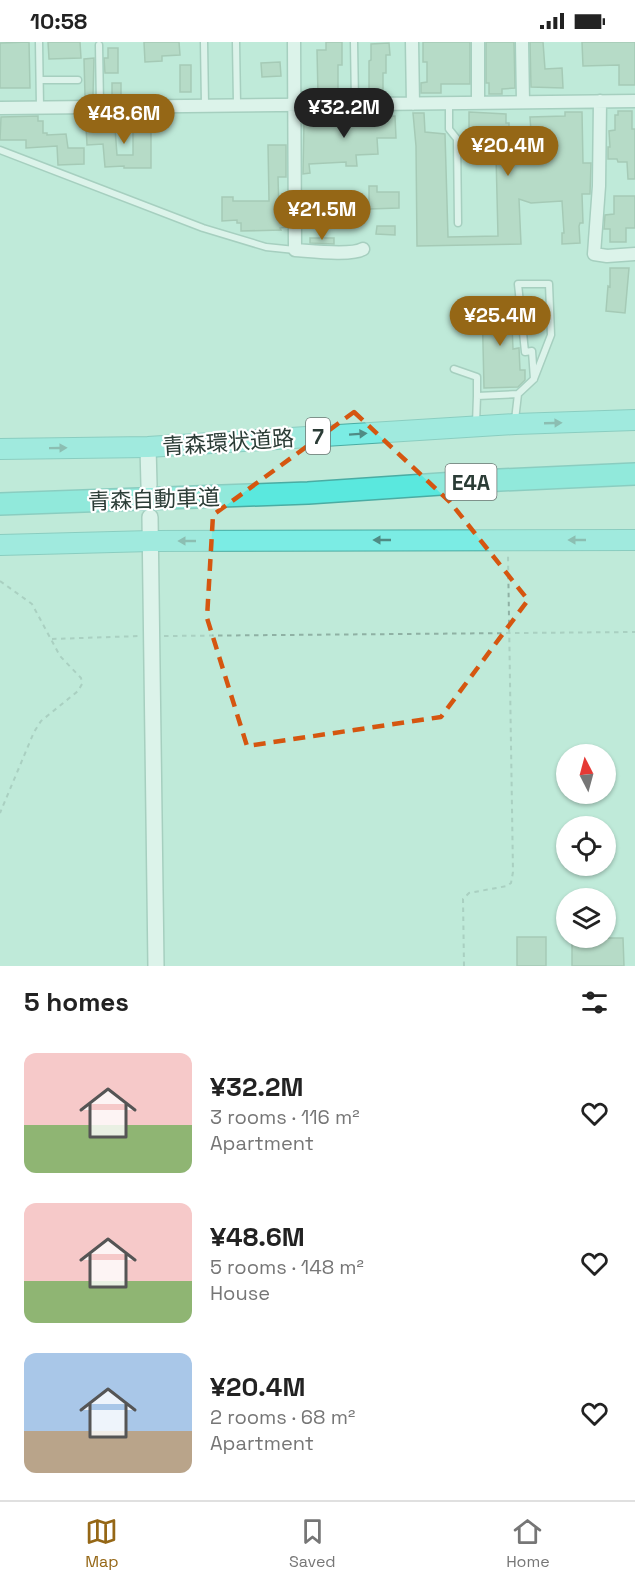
<!DOCTYPE html>
<html lang="en">
<head>
<meta charset="utf-8">
<style>
  :root { --surface:#fff; --page:#f6f6f6; --text:#222; --muted:#767676; --line:#e0e0e0; --accent:#956716 }
  body { margin:0; font-family:"Space Grotesk","Noto Sans JP",sans-serif; background:var(--page); color:var(--text); height:100vh; display:flex; flex-direction:column; font-size:22px; white-space:nowrap }
  * { box-sizing:border-box; margin:0 }
  p { font-size:20px; color:var(--muted) }
  .icon { flex:none; width:33px; height:33px; fill:none; stroke:currentColor; stroke-width:2; stroke-linecap:round; stroke-linejoin:round }
  .map { position:relative; height:924px; overflow:hidden }
  .drawer { display:flex; flex-direction:column; background:var(--surface); flex:1 }
  .drawer>* { flex:none }
  .needle { width:39px; rotate:354deg }
  .fabs { position:absolute; left:556px; top:702px; display:grid; gap:12px }
  .fabs a { display:grid; place-items:center; width:60px; height:60px; border-radius:50%; background:var(--surface); box-shadow:0 2px 4px #0004; font-size:30px }
  .price { position:absolute; translate:-50% -51px; padding:0 14px; border-radius:21px; background:var(--accent); color:#fff; font-size:20px; line-height:39px; filter:drop-shadow(0 2px 3px #0008) }
  .price::after { content:''; position:absolute; left:50%; top:36px; width:18px; height:14px; margin-left:-9px; background:inherit; clip-path:polygon(0 0,100% 0,50% 100%) }
  .price.active { background:#222; color:#fff }
  ul { padding:0; list-style:none }
  li { display:flex; align-items:center; gap:18px; height:150px; padding:0 24px }
  li span { display:grid; place-items:center; flex:none; width:168px; height:120px; border-radius:12px; color:#555 }
  li>.icon { margin-inline-start:auto }
  span .icon { width:72px; height:72px; fill:#fffc; stroke-width:1 }
  li b { font-size:26px }
  h2 { display:flex; justify-content:space-between; align-items:center; height:72px; padding:0 24px; font-size:26px }
  .status { display:flex; justify-content:space-between; align-items:center; height:42px; padding:0 30px; background:var(--surface); direction:ltr }
  .status svg { height:16px; fill:currentColor }
  .tab-bar { display:flex; justify-content:space-around; align-items:center; height:84px; border-top:2px solid var(--line); background:var(--surface); font-size:16px; color:var(--muted) }
  .tab-bar a { display:grid; justify-items:center; gap:3px }
  .tab-bar .active { color:var(--accent) }
  .map>svg:first-child { display:block }
  .building { fill:#aacbb1; stroke:#86a58c; stroke-width:1.5 }
  .lines { fill:none; stroke-linecap:round; stroke-linejoin:round }
  .service-casing { stroke:#87b0a1; stroke-width:9 }
  .minor-casing { stroke:#87b0a1; stroke-width:15 }
  .tertiary-casing { stroke:#87b0a1; stroke-width:18 }
  .trunk-casing { stroke:#4aaca3; stroke-width:22 }
  .motorway-casing { stroke:#4aaca3; stroke-width:24 }
  .path { stroke:#8fb1a4; stroke-width:2; stroke-dasharray:4.5 4.5; stroke-linecap:butt }
  .service { stroke:#fff; stroke-width:6 }
  .minor { stroke:#fff; stroke-width:12 }
  .tertiary { stroke:#fff; stroke-width:15 }
  .trunk { stroke:#7bece4; stroke-width:20 }
  .motorway { stroke:#5ae8de; stroke-width:21 }
  .oneway { fill:#4f8b84 }
  .marked { fill:none; stroke:#d55610; stroke-width:4.5; stroke-dasharray:12 8; stroke-linejoin:round }
  .labels { text-anchor:middle; dominant-baseline:central; stroke-width:4.5; stroke-linejoin:round; paint-order:stroke }
  .shield { fill:#fff; stroke:#6b7672; stroke-width:1.5 }
  .shield-label { font-size:21px; font-weight:bold; fill:#2b3c36 }
  .street-label { font-size:22px; fill:#2b3c36; stroke:#fff }
</style>
</head>
<body>
<div class="status"><b>10:58</b><svg viewBox="0 0 49 12"><path d="M0 12V9h3v3zM5 12V6h3v6zM10 12V3h3v9zM15 12V0h3v12zM26 1h20v11H26zM47 4h2v5h-2z"/></svg></div>
<div class="map">
<svg width="635" height="924" viewBox="0 0 635 924">
  <rect width="100%" height="100%" fill="#bfead9"/>
  <path class="building" d="M 29,0 L 30,46 L 0,46 L 0,1 Z
    M 48,0 L 80,0 L 81,16 L 49,17 Z
    M 144,0 L 179,0 L 180,13 L 162,14 L 162,19 L 145,20 Z
    M 326,0 L 342,0 L 342,23 L 338,23 L 338,52 L 318,53 L 317,8 L 326,8 Z
    M 423,0 L 470,0 L 470,42 L 441,42 L 441,51 L 421,51 L 421,41 L 427,40 L 427,20 L 423,20 Z
    M 486,0 L 514,0 L 515,46 L 502,47 L 502,52 L 489,52 L 489,41 L 486,41 Z
    M 530,0 L 543,0 L 545,27 L 562,26 L 563,46 L 531,45 Z
    M 582,0 L 635,0 L 635,43 L 619,43 L 619,23 L 583,24 Z
    M 389,1 L 390,13 L 386,13 L 386,31 L 383,31 L 383,53 L 369,54 L 369,19 L 371,18 L 371,2 Z
    M 108,6 L 118,6 L 118,31 L 105,31 L 104,16 L 108,16 Z
    M 94,16 L 93,53 L 85,54 L 84,17 Z
    M 280,20 L 281,34 L 262,35 L 261,21 Z
    M 180,23 L 191,23 L 191,50 L 180,50 Z
    M 112,41 L 121,41 L 121,53 L 112,53 Z
    M 618,69 L 632,69 L 632,87 L 635,87 L 635,137 L 628,137 L 627,120 L 618,120 L 617,117 L 608,117 L 608,105 L 610,105 L 609,89 L 615,88 L 615,73 L 618,73 Z
    M 469,70 L 506,72 L 506,81 L 509,81 L 509,91 L 531,90 L 530,75 L 565,74 L 565,70 L 582,70 L 583,121 L 591,121 L 590,152 L 582,152 L 583,181 L 580,181 L 579,184 L 580,201 L 562,202 L 562,191 L 564,191 L 562,159 L 531,161 L 519,157 L 521,202 L 417,204 L 416,104 L 413,71 L 424,71 L 425,90 L 445,92 L 448,195 L 498,194 L 496,113 L 498,113 L 497,85 L 469,86 Z
    M 351,72 L 351,77 L 395,74 L 396,96 L 377,96 L 378,112 L 356,113 L 357,124 L 346,124 L 346,120 L 309,122 L 310,131 L 303,132 L 304,79 L 327,78 L 327,73 Z
    M 38,74 L 38,79 L 43,79 L 43,91 L 47,91 L 47,93 L 66,92 L 68,106 L 84,106 L 84,122 L 58,123 L 57,104 L 26,106 L 26,98 L 0,98 L 1,75 Z
    M 133,78 L 151,78 L 151,126 L 124,126 L 124,124 L 105,125 L 103,102 L 87,103 L 86,84 L 111,83 L 111,86 L 115,86 L 117,113 L 133,113 Z
    M 268,103 L 286,103 L 286,135 L 278,135 L 279,170 L 285,170 L 286,185 L 280,186 L 281,188 L 241,189 L 241,181 L 237,181 L 237,178 L 222,179 L 222,155 L 233,155 L 233,159 L 269,159 Z
    M 369,144 L 377,144 L 377,150 L 399,150 L 399,166 L 369,167 Z
    M 614,154 L 635,154 L 635,186 L 626,186 L 626,200 L 610,200 L 610,187 L 604,187 L 605,173 L 614,172 Z
    M 377,184 L 395,184 L 395,193 L 376,192 Z
    M 310,196 L 334,196 L 334,202 L 310,201 Z
    M 610,226 L 629,226 L 625,271 L 606,269 L 608,244 L 610,245 Z
    M 511,258 L 513,307 L 519,306 L 520,328 L 525,328 L 525,338 L 518,345 L 484,346 L 482,259 Z
    M 517,895 L 546,895 L 546,924 L 517,924 Z
    M 572,896 L 623,896 L 624,924 L 572,924 Z"/>
  <g class="lines">
    <g class="service-casing">
      <path id="service" d="M 39,0 L 40,65
        M 204,0 L 205,63
        M 236,0 L 237,62
        M 354,0 L 355,61
        M 99,3 L 100,64
        M 40,38 L 78,38
        M 449,61 L 449,87 L 457,97 L 458,181
        M 0,108 L 203,186 L 266,205 L 295,208
        M 454,327 L 477,335 L 477,354
        M 518,352 L 534,337 L 551,293 L 549,242 L 518,242 L 525,310 L 532,309 L 534,337
        M 476,382 L 477,354 L 518,352 L 515,378"/>
    </g>
    <g class="minor-casing">
      <path id="minor" d="M 294,0 L 295,208 C 311,209 351,214 363,207
        M 412,0 L 413,62
        M 522,0 L 523,60
        M 600,59 L 599,144 L 594,212 L 607,214 L 635,212
        M 478,61 L 478,0
        M 0,66 L 635,59"/>
    </g>
    <g class="tertiary-casing">
      <path id="tertiary" d="M 148,405 L 149,443
        M 150,475 L 156,924"/>
    </g>
    <g class="trunk-casing">
      <path id="trunk" d="M 0,407 L 148,405 L 515,382 L 635,378
        M 0,503 L 151,499 L 635,498"/>
    </g>
    <g class="motorway-casing">
      <path id="motorway" d="M 0,462 L 308,451 L 500,438 L 635,432"/>
    </g>
    <path class="path" d="M 0,539 L 32,562 L 60,614 L 81,636 L 82,642 L 78,649 L 41,679 L 34,690 L 0,771
      M 164,594 L 635,590
      M 52,597 L 140,594
      M 464,924 L 463,857 L 469,851 L 507,844 L 511,841 L 513,830 L 508,513"/>
    <use href="#service" class="service"/>
    <use href="#minor" class="minor"/>
    <use href="#tertiary" class="tertiary"/>
    <use href="#trunk" class="trunk"/>
    <use href="#motorway" class="motorway"/>
  </g>
  <defs><path id="oneway-solid" d="M-6-.8H1V-3.2L6.5 0L1 3.2V.8H-6Z" transform="scale(1.5)"/></defs>
  <g class="oneway">
    <use href="#oneway-solid" transform="translate(553 381) rotate(-2)"/>
    <use href="#oneway-solid" transform="translate(358 392) rotate(-4)"/>
    <use href="#oneway-solid" transform="translate(58 406) rotate(-1)"/>
    <use href="#oneway-solid" transform="translate(382 498) rotate(180)"/>
    <use href="#oneway-solid" transform="translate(577 498) rotate(-180)"/>
    <use href="#oneway-solid" transform="translate(187 499) rotate(180)"/>
  </g>
  <path d="M0 0H635V924H0ZM 354,370 L 450,460 L 528,558 L 441,675 L 247,704 L 207,576 L 213,473 Z" fill="#bfead9" fill-opacity=".55" fill-rule="evenodd"/>
  <path class="marked" d="M 354,370 L 450,460 L 528,558 L 441,675 L 247,704 L 207,576 L 213,473 Z"/>
  <g class="labels">
    <g class="shield">
      <rect x="306" y="376" width="24" height="36" rx="4.5"/>
      <rect x="445.5" y="422" width="51" height="36" rx="4.5"/>
    </g>
    <g class="shield-label">
      <text x="318" y="394">7</text>
      <text x="471" y="440">E4A</text>
    </g>
    <g class="street-label">
      <text transform="translate(228 400) rotate(-4)">青森環状道路</text>
      <text transform="translate(154 457) rotate(-2)">青森自動車道</text>
    </g>
  </g>
</svg>
<div class="fabs">
<a><svg class="needle" viewBox="-14 -14 28 28"><path d="M0-13l5 13h-10z" fill="#e53935"/><path d="M0 13l5-13h-10z" fill="#767676"/></svg></a>
<a><svg class="icon" aria-label="locate" viewBox="0 0 24 24"><circle cx="12" cy="12" r="6"/><path d="M12 2v4M12 18v4M2 12h4M18 12h4"/></svg></a>
<a><svg class="icon" aria-label="layers" viewBox="0 0 24 24"><path d="M12 4l9 5-9 5-9-5zM3 14l9 5 9-5"/></svg></a>
</div>
<b class="price active" style="left:344px;top:97px">¥32.2M</b>
<b class="price" style="left:124px;top:103px">¥48.6M</b>
<b class="price" style="left:508px;top:135px">¥20.4M</b>
<b class="price" style="left:322px;top:199px">¥21.5M</b>
<b class="price" style="left:500px;top:305px">¥25.4M</b>
</div>
<section class="drawer">
<h2>5 homes<svg class="icon" aria-label="filters" viewBox="0 0 24 24"><path d="M4 7h16M4 17h16"/><circle cx="9" cy="7" r="2"/><circle cx="15" cy="17" r="2"/></svg></h2>
<ul>
<li><span style="background:linear-gradient(#f6c9c9 60%,#8fb573 0)"><svg class="icon" aria-label="home" viewBox="0 0 24 24"><path d="M3 11l9-7 9 7M6 9v11h12V9"/></svg></span><div><b>¥32.2M</b><p>3 rooms · 116 m²</p><p>Apartment</p></div><svg class="icon" aria-label="heart" viewBox="0 0 24 24"><path d="M12 20l-8-8c-3-5 5-10 8-4 3-6 11-1 8 4z"/></svg></li>
<li><span style="background:linear-gradient(#f6c9c9 65%,#8fb573 0)"><svg class="icon" aria-label="home" viewBox="0 0 24 24"><path d="M3 11l9-7 9 7M6 9v11h12V9"/></svg></span><div><b>¥48.6M</b><p>5 rooms · 148 m²</p><p>House</p></div><svg class="icon" aria-label="heart" viewBox="0 0 24 24"><path d="M12 20l-8-8c-3-5 5-10 8-4 3-6 11-1 8 4z"/></svg></li>
<li><span style="background:linear-gradient(#a9c7e8 65%,#b9a48a 0)"><svg class="icon" aria-label="home" viewBox="0 0 24 24"><path d="M3 11l9-7 9 7M6 9v11h12V9"/></svg></span><div><b>¥20.4M</b><p>2 rooms · 68 m²</p><p>Apartment</p></div><svg class="icon" aria-label="heart" viewBox="0 0 24 24"><path d="M12 20l-8-8c-3-5 5-10 8-4 3-6 11-1 8 4z"/></svg></li>
</ul>
</section>
<nav class="tab-bar">
<a class="active"><svg class="icon" aria-label="map" viewBox="0 0 24 24"><path d="M3 6l6-2 6 2 6-2v14l-6 2-6-2-6 2zM9 4v14M15 6v14"/></svg>Map</a>
<a><svg class="icon" aria-label="saved" viewBox="0 0 24 24"><path d="M7 4h10v16l-5-4-5 4z"/></svg>Saved</a>
<a><svg class="icon" aria-label="home" viewBox="0 0 24 24"><path d="M3 11l9-7 9 7M6 9v11h12V9"/></svg>Home</a>
</nav>
</body>
</html>
